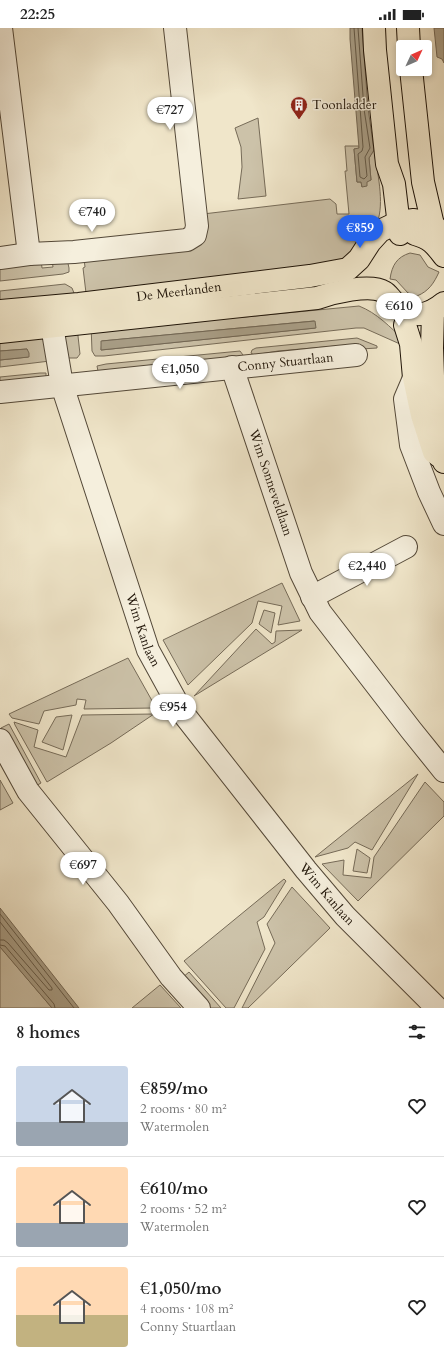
<!DOCTYPE html>
<html lang="en">
<head>
<meta charset="utf-8">
<style>
  :root { --surface:#fff; --page:#f2f2f2; --text:#222; --muted:#767676; --line:#e0e0e0; --accent:#2563eb }
  body { margin:0; font-family:Cardo,serif; background:var(--page); color:var(--text); height:100vh; display:flex; flex-direction:column; font-size:15px; white-space:nowrap }
  * { box-sizing:border-box; margin:0 }
  p { font-size:13px; color:var(--muted) }
  .icon { flex:none; width:22px; height:22px; fill:none; stroke:currentColor; stroke-width:2; stroke-linecap:round; stroke-linejoin:round }
  .map { position:relative; height:980px; overflow:hidden }
  .sheet { display:flex; flex-direction:column; background:var(--surface); flex:1 }
  .sheet>* { flex:none }
  .needle { width:26px; rotate:46deg }
  .controls { position:absolute; left:396px; top:12px; display:grid; gap:8px }
  .controls a { display:grid; place-items:center; width:36px; height:36px; border-radius:4px; background:var(--surface); box-shadow:0 2px 6px #0003; font-size:20px }
  .price { position:absolute; translate:-50% -34px; padding:0 9px; border-radius:14px; background:#fff; color:#222; font-size:13px; line-height:26px; filter:drop-shadow(0 1px 2px #0008) }
  .price::after { content:''; position:absolute; left:50%; top:24px; width:12px; height:9px; margin-left:-6px; background:inherit; clip-path:polygon(0 0,100% 0,50% 100%) }
  .price.on { background:var(--accent); color:#fff }
  ul { padding:0; list-style:none }
  li { display:flex; align-items:center; gap:12px; height:100px; padding:0 16px }
  li+li { border-top:1px solid var(--line) }
  li span { display:grid; place-items:center; flex:none; width:112px; height:80px; border-radius:4px; color:#555 }
  li>.icon { margin-inline-start:auto }
  span .icon { width:48px; height:48px; fill:#fffc; stroke-width:1 }
  li b { font-size:17px }
  h2 { display:flex; justify-content:space-between; align-items:center; height:48px; padding:0 16px; font-size:17px }
  .status { display:flex; justify-content:space-between; align-items:center; height:28px; padding:0 20px; background:var(--surface); direction:ltr }
  .status svg { height:11px; fill:currentColor }
  .map>svg:first-child { display:block }
  .green { fill:#ccc2a9; stroke:#766b58; fill-rule:evenodd }
  .water { fill:#a99f88; stroke:#726755 }
  .lines { fill:none; stroke-linecap:round; stroke-linejoin:round }
  .shore { stroke:#645a48; stroke-width:1 }
  .minor-casing { stroke:#534838; stroke-width:24 }
  .major-casing { stroke:#1f1408; stroke-width:24 }
  .minor { stroke:#f5efdd; stroke-width:22 }
  .major { stroke:#f0e6ca; stroke-width:22 }
  .labels { text-anchor:middle; dominant-baseline:central; stroke-width:3; stroke-linejoin:round; paint-order:stroke }
  .poi-label { font-size:13px; fill:#1f1408; stroke:#f5efdd; text-anchor:start }
  .street-label { font-size:13px; fill:#1f1408; stroke:#f5efdd }
</style>
</head>
<body>
<div class="status"><b>22:25</b><svg viewBox="0 0 49 12"><path d="M0 12V9h3v3zM5 12V6h3v6zM10 12V3h3v9zM15 12V0h3v12zM26 1h20v11H26zM47 4h2v5h-2z"/></svg></div>
<div class="map">
<svg width="444" height="980" viewBox="0 0 444 980">
  <rect width="100%" height="100%" fill="#f0e6ca"/>
  <filter id="stains"><feTurbulence type="fractalNoise" baseFrequency=".005" numOctaves="4"/><feColorMatrix values="0 0 0 0 .2 0 0 0 0 .09 0 0 0 0 .02 0 0 0 .5 -.17"/></filter>
  <radialGradient id="worn" r=".72"><stop offset=".6" stop-color="#630" stop-opacity="0"/><stop offset="1" stop-color="#630" stop-opacity=".3"/></radialGradient>
  <path class="green" d="M 258,90 L 266,168 L 238,171 L 242,139 L 241,119 L 235,100 Z
    M 345,118 L 359,118 L 359,121 L 354,121 L 357,154 L 361,154 L 362,159 L 367,153 L 371,152 L 369,130 L 374,122 C 377,143 385,175 377,195 C 373,205 353,225 346,234 L 86,265 L 83,240 L 85,239 L 84,231 L 192,220 L 203,186 L 330,171 L 336,176 L 337,186 L 349,186 L 345,143 L 347,143 Z
    M 410,225 L 420,227 L 428,239 L 439,244 C 434,255 429,263 417,268 L 408,265 L 396,252 L 390,251 C 392,237 397,229 410,225 Z
    M 67,231 L 69,240 L 69,244 L 63,246 L 0,253 L 0,236 L 41,232 L 42,240 L 53,239 L 52,232 Z
    M 65,256 L 72,260 L 74,265 L 74,270 L 0,277 L 0,263 Z
    M 359,278 C 377,285 390,299 404,312 L 400,316 L 364,300 L 356,300 L 104,328 L 95,328 L 92,323 L 91,297 L 245,289 ZM 314,293 L 315,300 L 101,322 L 102,313 Z
    M 77,299 L 80,326 L 77,330 L 64,330 L 63,306 Z
    M 0,308 L 46,310 L 50,333 L 0,339 L 0,332 L 28,329 L 27,321 L 0,323 Z
    M 357,310 L 377,318 L 377,320 L 361,321 L 359,316 L 278,323 L 254,327 L 251,325 L 252,322 L 256,320 Z
    M 240,323 L 243,327 L 241,329 L 98,343 L 97,338 L 106,336 Z
    M 40,345 L 46,345 L 46,348 L 43,350 L 0,354 L 0,349 Z
    M 282,555 L 300,593 L 278,597 L 282,578 L 258,573 L 252,595 L 188,657 L 163,612 Z
    M 264,582 L 275,585 L 271,605 L 259,596 Z
    M 256,601 L 272,616 L 275,614 L 276,603 L 302,602 L 194,668 Z
    M 128,630 L 155,678 L 154,680 L 84,681 L 86,672 L 77,671 L 76,677 L 44,683 L 39,696 L 12,690 L 9,686 Z
    M 154,686 L 111,715 L 47,754 L 15,697 L 14,694 L 38,702 L 34,719 L 66,729 L 82,687 Z
    M 72,687 L 63,722 L 42,714 L 56,689 Z
    M 9,696 L 41,755 L 34,759 L 1,700 Z
    M 418,746 L 372,822 L 355,814 L 348,820 L 315,829 Z
    M 0,752 L 13,775 L 0,782 Z
    M 425,754 L 444,774 L 444,788 L 358,873 L 322,836 L 344,832 L 343,847 L 371,850 L 374,829 Z
    M 357,821 L 370,830 L 367,845 L 353,843 Z
    M 284,851 L 286,853 L 264,889 L 257,894 L 265,921 L 234,980 L 226,980 L 184,933 Z
    M 292,859 L 330,900 L 248,980 L 242,980 L 275,915 L 267,896 Z
    M 0,919 L 2,921 L 52,980 L 0,980 Z
    M 189,944 L 221,980 L 208,980 L 182,950 Z
    M 160,957 L 181,980 L 132,980 Z"/>
  <path class="water" d="M 350,0 L 362,0 L 368,80 L 374,122 L 369,130 L 371,152 L 367,154 L 367,158 L 362,159 L 361,154 L 357,154 L 354,121 L 359,120 L 350,11 Z
    M 434,0 L 444,0 L 444,35 L 442,31 L 437,29 Z
    M 315,293 L 316,300 L 101,322 L 101,313 Z
    M 27,321 L 29,325 L 29,329 L 0,332 L 0,323 Z
    M 0,880 L 79,980 L 52,980 L 0,919 Z"/>
  <g class="lines">
    <path class="shore" d="M 354,0 L 363,119 L 362,123 L 358,126 L 360,149 L 364,151 L 367,148 L 365,129 L 370,120 L 364,81 L 358,0
      M 0,886 L 74,980
      M 0,894 L 52,960 L 52,962 L 49,962 L 8,915 L 4,912 L 0,912
      M 0,917 L 5,918 L 54,976 L 55,980"/>
    <g class="minor-casing">
      <g id="minor">
        <path d="M 1,0 L 29,226"/>
        <path d="M 0,230 L 29,226 L 74,224 L 187,212 L 195,207 L 197,198 L 175,0"/>
        <path id="s1" d="M 51,280 L 52,298 L 62,357 L 148,622 L 182,684 L 306,842 L 345,888 L 437,980"/>
        <path id="s2" d="M 232,339 L 301,545 L 320,584 L 411,702 L 444,743"/>
        <path d="M 414,350 L 405,371 L 411,417 L 429,464 L 444,496"/>
        <path id="s3" d="M 0,364 L 356,327"/>
        <path d="M 312,569 L 406,519"/>
        <path d="M 0,712 L 28,763 L 118,875 L 171,949 L 199,980"/>
      </g>
    </g>
    <g class="major-casing">
      <g id="major">
        <path d="M 374,0 L 375,22 L 387,136 L 394,156 L 400,206"/>
        <path d="M 408,0 L 409,19"/>
        <path d="M 411,41 L 423,154 L 433,197"/>
        <path d="M 415,206 C 430,210 435,216 444,228"/>
        <path id="s4" d="M 0,283 L 79,276 L 310,248 L 348,241 L 359,231 L 370,214 L 380,203 L 399,194 L 414,192 L 424,194 L 433,197 L 444,207"/>
        <path d="M 433,283 L 432,320 L 433,348 L 444,410"/>
        <path d="M 405,297 L 411,316 L 414,350 L 422,387 L 434,424 L 443,431 L 444,434"/>
        <path d="M 0,304 L 317,270 C 332,265 370,255 384,264 C 388,266 391,272 395,275 C 412,291 427,289 444,275"/>
      </g>
    </g>
    <use href="#minor" class="minor"/>
    <use href="#major" class="major"/>
  </g>
  <defs>
    <g id="building-pin" transform="scale(0.9)"><path d="M0 17L-7.5 6A9.5 9.5 0 1 1 7.5 6Z" fill="#8f2418" stroke="#f5efdd"/><path d="M-4-6H4V6H1V3H-1V6H-4ZM-2.5-4.3h1.7v1.8h-1.7ZM.8-4.3h1.7v1.8H.8ZM-2.5-1h1.7V.8h-1.7ZM.8-1h1.7V.8H.8Z" fill="#fff"/></g>
  </defs>
  <g fill-rule="evenodd">
    <use href="#building-pin" x="299" y="77"/>
  </g>
  <g class="labels">
    <g class="poi-label">
      <text x="312" y="77">Toonladder</text>
    </g>
    <g class="street-label">
      <text stroke="none"><textPath href="#s4" startOffset="180">De Meerlanden</textPath></text>
      <text stroke="none"><textPath href="#s3" startOffset="287">Conny Stuartlaan</textPath></text>
      <text stroke="none"><textPath href="#s2" startOffset="122">Wim Sonneveldlaan</textPath></text>
      <text stroke="none"><textPath href="#s1" startOffset="336">Wim Kanlaan</textPath></text>
      <text stroke="none"><textPath href="#s1" startOffset="660">Wim Kanlaan</textPath></text>
    </g>
  </g>
  <rect width="100%" height="100%" filter="url(#stains)"/>
  <rect width="100%" height="100%" fill="url(#worn)"/>
</svg>
<div class="controls">
<a><svg class="needle" viewBox="-14 -14 28 28"><path d="M0-13l5 13h-10z" fill="#e53935"/><path d="M0 13l5-13h-10z" fill="#767676"/></svg></a>
</div>
<b class="price" style="left:170px;top:103px">€727</b>
<b class="price" style="left:92px;top:205px">€740</b>
<b class="price on" style="left:360px;top:221px">€859</b>
<b class="price" style="left:399px;top:299px">€610</b>
<b class="price" style="left:180px;top:362px">€1,050</b>
<b class="price" style="left:367px;top:559px">€2,440</b>
<b class="price" style="left:173px;top:700px">€954</b>
<b class="price" style="left:83px;top:858px">€697</b>
</div>
<section class="sheet">
<h2>8 homes<svg class="icon" aria-label="filters" viewBox="0 0 24 24"><path d="M4 7h16M4 17h16"/><circle cx="9" cy="7" r="2"/><circle cx="15" cy="17" r="2"/></svg></h2>
<ul>
<li><span style="background:linear-gradient(#c9d6e8 70%,#9aa5b1 0)"><svg class="icon" aria-label="home" viewBox="0 0 24 24"><path d="M3 11l9-7 9 7M6 9v11h12V9"/></svg></span><div><b>€859/mo</b><p>2 rooms · 80 m²</p><p>Watermolen</p></div><svg class="icon" aria-label="heart" viewBox="0 0 24 24"><path d="M12 20l-8-8c-3-5 5-10 8-4 3-6 11-1 8 4z"/></svg></li>
<li><span style="background:linear-gradient(#ffd9b3 70%,#9aa5b1 0)"><svg class="icon" aria-label="home" viewBox="0 0 24 24"><path d="M3 11l9-7 9 7M6 9v11h12V9"/></svg></span><div><b>€610/mo</b><p>2 rooms · 52 m²</p><p>Watermolen</p></div><svg class="icon" aria-label="heart" viewBox="0 0 24 24"><path d="M12 20l-8-8c-3-5 5-10 8-4 3-6 11-1 8 4z"/></svg></li>
<li><span style="background:linear-gradient(#ffd9b3 60%,#c2b280 0)"><svg class="icon" aria-label="home" viewBox="0 0 24 24"><path d="M3 11l9-7 9 7M6 9v11h12V9"/></svg></span><div><b>€1,050/mo</b><p>4 rooms · 108 m²</p><p>Conny Stuartlaan</p></div><svg class="icon" aria-label="heart" viewBox="0 0 24 24"><path d="M12 20l-8-8c-3-5 5-10 8-4 3-6 11-1 8 4z"/></svg></li>
</ul>
</section>
</body>
</html>
